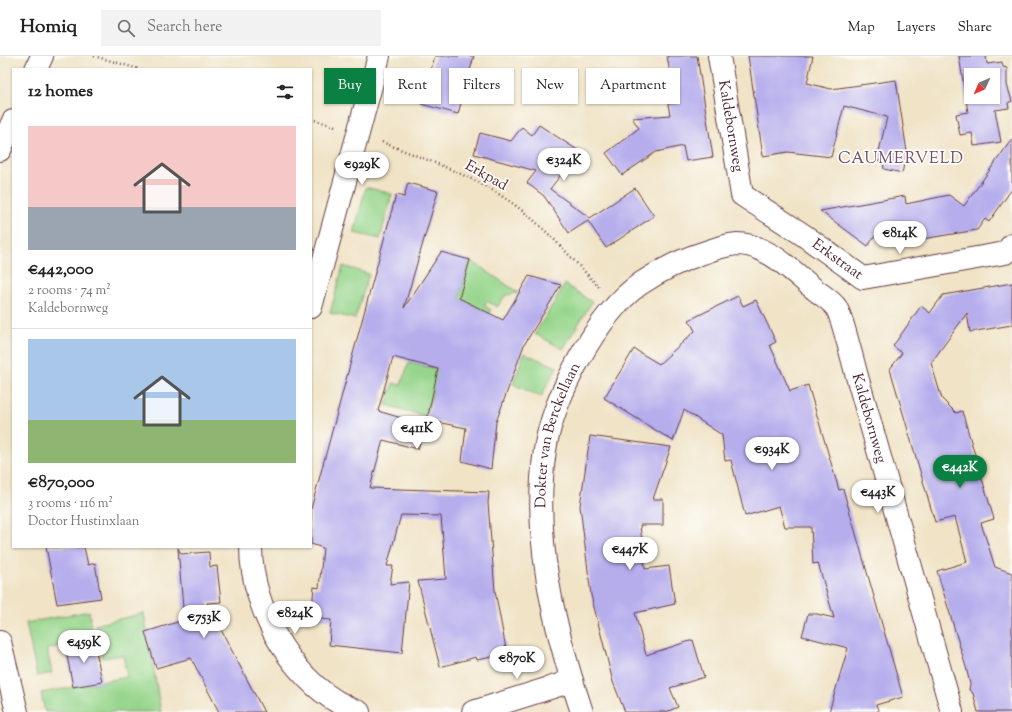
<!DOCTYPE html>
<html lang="en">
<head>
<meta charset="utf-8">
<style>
  :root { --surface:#fff; --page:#f2f2f2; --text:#222; --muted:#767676; --line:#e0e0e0; --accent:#0b8043 }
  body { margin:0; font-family:"Sorts Mill Goudy",serif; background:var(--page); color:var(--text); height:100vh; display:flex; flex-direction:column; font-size:15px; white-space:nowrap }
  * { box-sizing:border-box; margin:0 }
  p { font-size:13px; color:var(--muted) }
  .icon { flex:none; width:22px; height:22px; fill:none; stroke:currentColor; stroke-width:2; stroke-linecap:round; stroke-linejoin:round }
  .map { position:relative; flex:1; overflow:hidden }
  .panel { position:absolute; left:12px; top:12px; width:300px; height:480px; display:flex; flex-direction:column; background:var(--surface); border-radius:0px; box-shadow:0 1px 3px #0004 }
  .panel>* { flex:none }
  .banner { position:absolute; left:324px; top:12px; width:380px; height:36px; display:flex; gap:8px }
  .needle { width:26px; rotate:225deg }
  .tools { position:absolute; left:964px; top:12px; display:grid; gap:8px }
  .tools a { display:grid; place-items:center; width:36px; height:36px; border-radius:0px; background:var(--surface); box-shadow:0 1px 3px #0004; font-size:20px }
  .price { position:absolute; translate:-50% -34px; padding:0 9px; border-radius:14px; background:#fff; color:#222; font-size:13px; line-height:26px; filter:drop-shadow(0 1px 2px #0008) }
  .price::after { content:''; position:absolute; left:50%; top:24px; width:12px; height:9px; margin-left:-6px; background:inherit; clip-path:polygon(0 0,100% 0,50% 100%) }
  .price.active { background:var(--accent); color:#fff }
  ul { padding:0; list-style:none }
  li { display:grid; align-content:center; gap:8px; height:212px; padding:0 16px }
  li+li { border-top:1px solid var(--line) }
  li span { display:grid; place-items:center; height:124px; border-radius:0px; color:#555 }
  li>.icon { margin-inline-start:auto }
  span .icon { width:72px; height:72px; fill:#fffc; stroke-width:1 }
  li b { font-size:17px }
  h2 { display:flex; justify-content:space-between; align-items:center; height:48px; padding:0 16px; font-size:17px }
  .chip { padding:0 14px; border-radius:0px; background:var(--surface); box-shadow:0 1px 3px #0004; font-size:14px; line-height:36px }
  .chip.active { background:var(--accent); color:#fff }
  header { display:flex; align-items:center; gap:24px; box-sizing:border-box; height:56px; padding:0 20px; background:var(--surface); border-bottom:1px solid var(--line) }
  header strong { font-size:19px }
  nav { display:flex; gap:22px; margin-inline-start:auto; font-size:14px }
  .search { width:280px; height:36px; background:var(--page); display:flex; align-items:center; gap:10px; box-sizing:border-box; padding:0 14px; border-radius:0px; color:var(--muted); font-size:15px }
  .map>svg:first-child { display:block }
  .green { fill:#96d58b; stroke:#707a5b }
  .building { fill:#b6aded; fill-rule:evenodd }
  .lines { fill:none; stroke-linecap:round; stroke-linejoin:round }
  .street-casing { stroke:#633c42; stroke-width:24 }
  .path { stroke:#633c42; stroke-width:2.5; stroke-dasharray:1 3; stroke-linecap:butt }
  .street { stroke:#fff; stroke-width:22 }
  .labels { text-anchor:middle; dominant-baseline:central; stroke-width:3.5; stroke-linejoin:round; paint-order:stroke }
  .street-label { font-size:15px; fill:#4a1f2b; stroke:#fdfcf7 }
  .neighbourhood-label { font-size:16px; letter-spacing:1px; fill:#70516f; stroke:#fdfcf7 }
</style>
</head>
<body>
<header>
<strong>Homiq</strong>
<div class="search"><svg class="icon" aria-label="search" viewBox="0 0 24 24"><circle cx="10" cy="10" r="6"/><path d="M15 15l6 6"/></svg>Search here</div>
<nav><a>Map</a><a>Layers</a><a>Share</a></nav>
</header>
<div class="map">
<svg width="1012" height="656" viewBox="0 0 1012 656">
  <rect width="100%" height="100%" fill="#fdfcf7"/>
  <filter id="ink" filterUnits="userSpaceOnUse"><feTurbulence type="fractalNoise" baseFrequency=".025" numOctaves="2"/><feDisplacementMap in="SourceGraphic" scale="8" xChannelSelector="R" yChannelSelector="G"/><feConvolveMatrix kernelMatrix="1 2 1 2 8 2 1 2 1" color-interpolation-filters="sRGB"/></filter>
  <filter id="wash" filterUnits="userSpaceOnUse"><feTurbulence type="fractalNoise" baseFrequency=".012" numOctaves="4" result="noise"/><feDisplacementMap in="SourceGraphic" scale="16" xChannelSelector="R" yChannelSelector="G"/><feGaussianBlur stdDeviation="0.9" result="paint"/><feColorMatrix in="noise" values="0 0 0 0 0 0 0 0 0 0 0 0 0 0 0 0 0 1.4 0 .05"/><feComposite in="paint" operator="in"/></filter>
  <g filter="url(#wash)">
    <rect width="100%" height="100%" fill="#f0e3c6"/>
    <path class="green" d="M 366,131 L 392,138 L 380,183 L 354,177 Z
      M 470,204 L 519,237 L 506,239 L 497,251 L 487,245 L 484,249 L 491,254 L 489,257 L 459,242 Z
      M 343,210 L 369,218 L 355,263 L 330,257 Z
      M 565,228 L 592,246 L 563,293 L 535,278 Z
      M 524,297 L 557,311 L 541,341 L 513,328 Z
      M 409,306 L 440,314 L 425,360 L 386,349 L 393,327 L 401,329 Z
      M 89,555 L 92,574 L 64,578 L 65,589 L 47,593 L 52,617 L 37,620 L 26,567 Z
      M 144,557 L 161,656 L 45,656 L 41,637 L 127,621 L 123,599 L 102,602 L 95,569 Z"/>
    <g id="blocks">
      <path class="building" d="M 435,0 L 474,0 L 458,58 L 421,48 Z
        M 667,0 L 697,0 L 713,101 L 686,105 L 683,90 L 656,96 L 622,119 L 606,97 L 639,72 L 632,62 L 670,59 L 668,48 L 675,47 Z
        M 748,0 L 813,0 L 807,27 L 831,33 L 896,24 L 907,96 L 902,117 L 884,113 L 883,105 L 877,104 L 887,61 L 844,50 L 831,101 L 788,96 L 763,100 Z
        M 959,0 L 986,0 L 987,8 L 1002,6 L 1003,11 L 1007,12 L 1007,29 L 1012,45 L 1008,47 L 1009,52 L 995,54 L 1001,86 L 974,90 L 972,77 L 960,79 L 956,58 L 968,56 ZM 971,19 L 993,19 L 993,41 L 971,41 Z
        M 539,69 L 579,95 L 550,133 L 590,162 L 635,132 L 654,160 L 606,192 L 588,165 L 569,177 L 544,140 L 527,127 L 536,115 L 474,98 L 480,77 L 511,85 L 522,71 L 532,79 Z
        M 1012,83 L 1012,133 L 989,166 L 985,163 L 977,174 L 910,185 L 908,172 L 877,177 L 868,190 L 820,155 L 905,140 L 906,148 L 949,139 L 964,150 Z
        M 408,127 L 438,135 L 404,252 L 441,196 L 470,204 L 459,242 L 503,264 L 529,220 L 561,229 L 524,289 L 496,366 L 491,413 L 462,405 L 466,372 L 427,364 L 438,313 L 393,301 L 378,355 L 425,369 L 418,393 L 383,384 L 370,432 L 489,436 L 488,447 L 495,535 L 507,598 L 477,604 L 476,601 L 440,611 L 418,525 L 446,523 L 441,460 L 401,459 L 387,510 L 393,510 L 390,528 L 409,526 L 402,597 L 329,589 L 331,564 L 311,562 L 314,531 L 319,532 L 323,492 L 311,488 L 311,453 L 396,139 L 404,141 Z
        M 1012,227 L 1012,269 L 970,276 L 967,257 L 931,307 L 942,343 L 956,357 L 962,355 L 994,463 L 981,467 L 995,511 L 1012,517 L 1012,656 L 978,656 L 973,637 L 969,634 L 970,628 L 966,611 L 937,515 L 967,506 L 955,461 L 935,466 L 890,313 L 902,297 L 893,290 L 921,250 L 930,257 L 943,239 Z
        M 738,240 L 743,250 L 756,244 L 776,286 L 770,289 L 790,335 L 808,329 L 839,434 L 843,433 L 903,641 L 876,649 L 879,656 L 829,656 L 848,592 L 802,580 L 808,558 L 817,558 L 834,562 L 818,507 L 813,508 L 811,471 L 785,471 L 779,450 L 745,460 L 731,404 L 725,405 L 722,379 L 684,354 L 673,385 L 604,342 L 634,293 L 659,308 L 695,275 L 689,264 Z
        M 590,380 L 671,391 L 653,443 L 663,443 L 663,469 L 640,469 L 645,513 L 669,510 L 675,548 L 635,557 L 646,599 L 693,584 L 704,621 L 670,632 L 678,651 L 666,656 L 625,656 L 613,626 L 591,539 L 580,450 Z
        M 46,491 L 84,491 L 88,509 L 95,507 L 101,542 L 57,548 Z
        M 178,492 L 181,498 L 209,496 L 210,511 L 217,510 L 221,546 L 207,547 L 264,656 L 219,656 L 191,602 L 156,612 L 145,576 L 184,564 Z
        M 94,584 L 102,626 L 73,631 L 65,589 Z"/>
    </g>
  </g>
  <g filter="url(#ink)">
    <use href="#blocks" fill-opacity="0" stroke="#633c42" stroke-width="1"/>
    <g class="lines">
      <g class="street-casing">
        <g id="street">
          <path id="s1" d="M 719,0 L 742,139 L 802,178 L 863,222 L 1005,197 L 1012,189"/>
          <path d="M 36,13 L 42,0"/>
          <path d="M 0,94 L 13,65"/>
          <path d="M 311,251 L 379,0"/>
          <path d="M 251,491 C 251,555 296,634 359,656"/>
          <path d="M 0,586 L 17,656"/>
          <path d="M 473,656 L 572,625"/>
          <path id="s2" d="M 582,656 C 554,572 532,482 545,394 C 553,342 596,259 640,228 C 658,216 679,205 700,198 C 711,194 725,189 737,188 C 767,188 792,215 813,232 C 820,238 829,243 835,250 C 842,257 856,320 861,334 C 891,442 922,549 952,656"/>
        </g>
      </g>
      <path class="path" d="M 94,0 L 139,13
        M 311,63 L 335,70
        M 382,86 C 421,102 464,116 500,139 C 539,163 569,200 600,232"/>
      <use href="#street" class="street"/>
    </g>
  </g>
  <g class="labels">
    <g class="street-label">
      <text stroke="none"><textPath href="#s1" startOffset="71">Kaldebornweg</textPath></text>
      <text transform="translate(486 120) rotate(29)">Erkpad</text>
      <text stroke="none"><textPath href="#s1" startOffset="256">Erkstraat</textPath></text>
      <text stroke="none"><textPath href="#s2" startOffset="803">Kaldebornweg</textPath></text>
      <text stroke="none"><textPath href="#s2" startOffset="284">Dokter van Berckellaan</textPath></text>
    </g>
    <g class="neighbourhood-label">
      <text x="901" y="103">CAUMERVELD</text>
    </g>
  </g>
</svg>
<div class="tools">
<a><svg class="needle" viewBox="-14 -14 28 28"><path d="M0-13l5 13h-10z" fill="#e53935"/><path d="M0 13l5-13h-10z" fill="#767676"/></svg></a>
</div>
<b class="price" style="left:564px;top:126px">€324K</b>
<b class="price" style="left:362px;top:130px">€929K</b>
<b class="price" style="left:900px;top:199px">€814K</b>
<b class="price" style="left:417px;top:394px">€411K</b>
<b class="price" style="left:772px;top:415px">€934K</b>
<b class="price active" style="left:960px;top:433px">€442K</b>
<b class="price" style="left:878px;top:458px">€443K</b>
<b class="price" style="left:630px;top:515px">€447K</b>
<b class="price" style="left:295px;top:579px">€824K</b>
<b class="price" style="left:204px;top:583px">€753K</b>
<b class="price" style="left:84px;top:608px">€459K</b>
<b class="price" style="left:517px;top:624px">€870K</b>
<div class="banner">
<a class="chip active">Buy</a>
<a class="chip">Rent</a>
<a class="chip">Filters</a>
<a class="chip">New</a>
<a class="chip">Apartment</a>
</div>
<section class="panel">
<h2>12 homes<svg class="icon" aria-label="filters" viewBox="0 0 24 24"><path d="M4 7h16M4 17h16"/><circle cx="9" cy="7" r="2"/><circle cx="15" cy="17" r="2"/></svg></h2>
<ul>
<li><span style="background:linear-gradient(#f6c9c9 65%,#9aa5b1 0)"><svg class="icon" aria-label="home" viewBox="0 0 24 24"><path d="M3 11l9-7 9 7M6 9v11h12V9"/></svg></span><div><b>€442,000</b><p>2 rooms · 74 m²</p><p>Kaldebornweg</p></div></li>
<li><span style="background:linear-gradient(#a9c7e8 65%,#8fb573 0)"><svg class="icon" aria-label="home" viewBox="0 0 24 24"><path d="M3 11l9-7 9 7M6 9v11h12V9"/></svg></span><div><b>€870,000</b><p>3 rooms · 116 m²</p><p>Doctor Hustinxlaan</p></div></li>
</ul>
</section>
</div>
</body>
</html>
